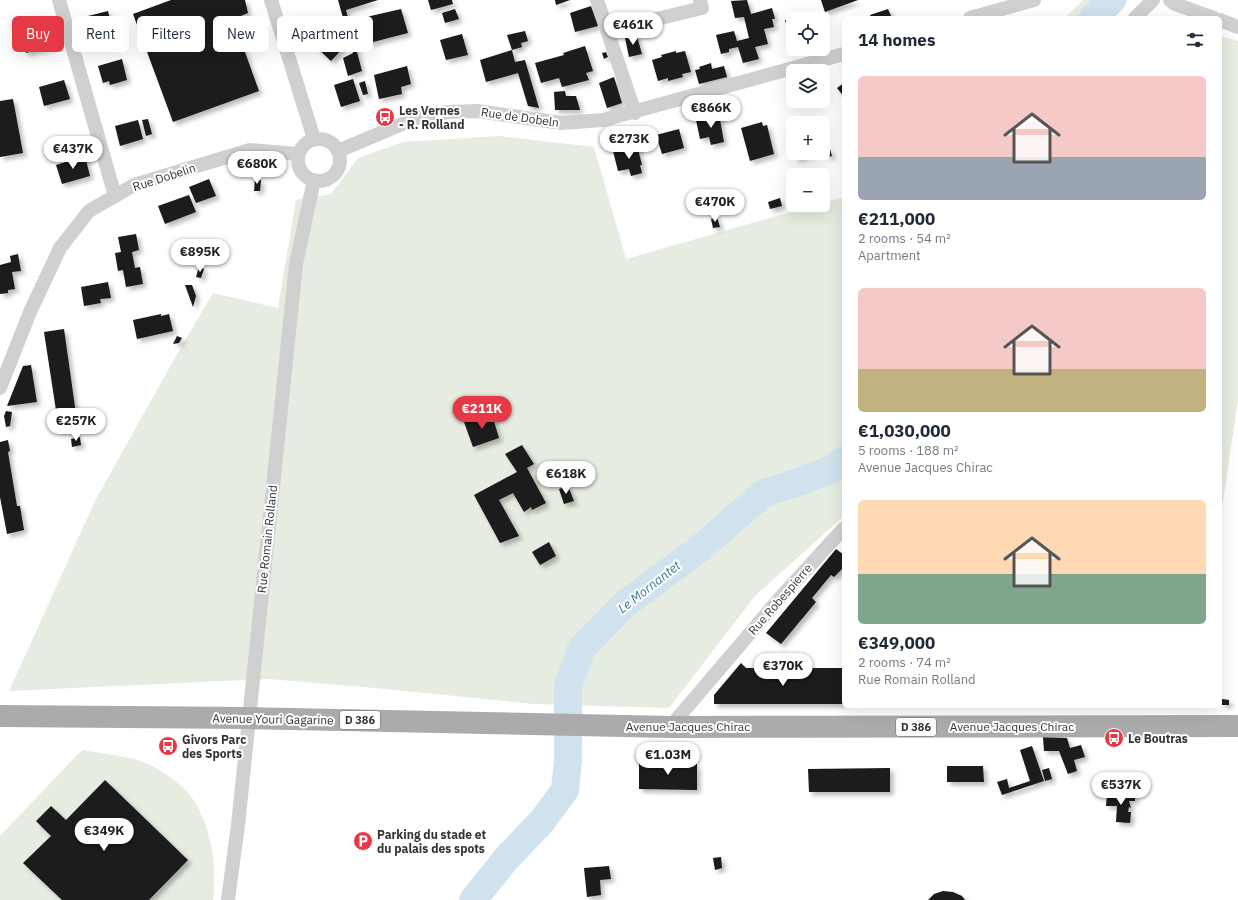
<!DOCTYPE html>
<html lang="en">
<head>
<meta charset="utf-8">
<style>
  :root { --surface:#fff; --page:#f2f2f3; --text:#1f2937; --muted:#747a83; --accent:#e63946 }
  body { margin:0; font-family:"IBM Plex Sans",sans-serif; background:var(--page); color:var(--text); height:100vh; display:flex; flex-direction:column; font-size:15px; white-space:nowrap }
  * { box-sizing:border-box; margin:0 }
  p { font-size:13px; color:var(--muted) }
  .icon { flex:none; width:22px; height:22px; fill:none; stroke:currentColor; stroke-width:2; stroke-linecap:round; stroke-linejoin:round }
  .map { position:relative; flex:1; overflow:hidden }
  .side { position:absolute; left:842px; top:16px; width:380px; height:692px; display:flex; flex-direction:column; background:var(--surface); border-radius:6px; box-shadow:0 4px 16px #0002 }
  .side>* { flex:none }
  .hud { position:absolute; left:12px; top:16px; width:380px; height:36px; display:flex; gap:8px }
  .controls { position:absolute; left:786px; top:12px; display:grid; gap:8px }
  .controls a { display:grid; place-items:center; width:44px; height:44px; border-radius:6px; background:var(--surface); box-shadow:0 4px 16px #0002; font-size:20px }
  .price { position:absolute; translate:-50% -34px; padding:0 9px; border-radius:14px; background:#fff; color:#222; font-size:13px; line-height:26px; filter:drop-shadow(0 1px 2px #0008) }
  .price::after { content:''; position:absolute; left:50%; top:24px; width:12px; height:9px; margin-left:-6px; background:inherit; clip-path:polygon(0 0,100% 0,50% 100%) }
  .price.current { background:var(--accent); color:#fff }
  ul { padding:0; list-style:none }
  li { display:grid; align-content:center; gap:8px; height:212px; padding:0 16px }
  li span { display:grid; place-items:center; height:124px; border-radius:6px; color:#555 }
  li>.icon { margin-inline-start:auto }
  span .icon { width:72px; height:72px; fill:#fffc; stroke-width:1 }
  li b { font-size:17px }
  h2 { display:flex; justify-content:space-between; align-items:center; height:48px; padding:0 16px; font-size:17px }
  .tag { padding:0 14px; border-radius:6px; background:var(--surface); box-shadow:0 4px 16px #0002; font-size:14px; line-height:36px }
  .tag.current { background:var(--accent); color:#fff }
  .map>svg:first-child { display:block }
  .green { fill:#e6ecdf }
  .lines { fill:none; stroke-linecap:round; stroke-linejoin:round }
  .river { stroke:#cfe2ee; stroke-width:28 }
  .building { fill:#1a1a1a; filter:url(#shadow) }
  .minor { stroke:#d0d0d0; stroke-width:14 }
  .primary { stroke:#ababab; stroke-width:22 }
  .labels { text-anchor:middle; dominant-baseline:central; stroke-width:4; stroke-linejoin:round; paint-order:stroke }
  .shield { fill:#fff; stroke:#707070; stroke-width:1 }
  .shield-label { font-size:11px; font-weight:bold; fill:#333 }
  .poi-label { font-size:12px; font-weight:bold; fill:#333; stroke:#fff; text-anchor:start }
  .street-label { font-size:12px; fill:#333; stroke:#fff }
  .water-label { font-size:13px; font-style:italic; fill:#3f7597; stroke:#fff }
</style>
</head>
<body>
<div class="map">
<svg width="1238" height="900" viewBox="0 0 1238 900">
  <defs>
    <filter id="shadow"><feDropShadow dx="3.5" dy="3.5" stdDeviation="2" flood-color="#0004"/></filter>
  </defs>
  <rect width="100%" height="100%" fill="#fff"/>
  <path class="green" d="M 1083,0 L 1128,0 L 1111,18 L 1065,18 Z
    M 1220,36 L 1238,41 L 1238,400 L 1220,522 Z
    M 499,136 L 594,147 L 626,259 L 815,205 L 823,205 L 823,203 L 844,197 L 844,516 L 755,596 L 669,708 L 534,704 L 375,688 L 269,679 L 9,691 L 96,499 L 176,356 L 213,293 L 278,308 L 296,200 L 331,194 L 358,158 L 403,142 Z
    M 83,750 C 101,754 121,755 138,760 C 155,766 182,782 192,798 C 212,827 217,866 213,900 L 0,900 L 0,836 L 77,755 Z"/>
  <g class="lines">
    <path class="river" d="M 1093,18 L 1112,0
      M 473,900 L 506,859 L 542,821 L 565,790 L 568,760 L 568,687 L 581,649 L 625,604 L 698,550 L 764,493 L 805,480 L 834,468 L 844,460"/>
  </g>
  <path class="building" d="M 171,0 L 245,0 L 248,13 L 233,19 L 259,91 L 173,122 L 133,14 Z
    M 338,0 L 378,0 L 346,10 L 362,71 L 348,76 L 343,58 L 353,53 Z
    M 428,0 L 452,0 L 453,4 L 431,10 Z
    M 555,0 L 570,0 L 556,5 Z
    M 747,0 L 751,14 L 772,8 L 775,19 L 772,19 L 774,27 L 764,29 L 768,44 L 755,47 L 759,59 L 743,63 L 738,47 L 729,49 L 729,52 L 721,54 L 716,35 L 734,31 L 737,41 L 749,38 L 744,17 L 735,18 L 731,1 Z
    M 821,0 L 858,0 L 825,12 Z
    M 591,6 L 598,26 L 575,32 L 570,13 Z
    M 401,9 L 408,33 L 369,43 L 362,18 Z
    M 455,9 L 459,19 L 445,23 L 442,13 Z
    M 888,9 L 892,18 L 871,18 L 870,15 Z
    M 108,11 L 113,30 L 89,36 L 84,17 Z
    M 310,16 L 344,47 L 331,61 L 298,30 Z
    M 793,19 L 793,34 L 789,35 L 785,20 Z
    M 51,26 L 56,45 L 26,53 L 21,35 Z
    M 525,31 L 528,41 L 521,43 L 522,47 L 512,50 L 515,62 L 525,60 L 539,108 L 528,106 L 518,73 L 486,82 L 480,60 L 512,50 L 507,35 Z
    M 636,33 L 642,54 L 629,57 L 625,38 Z
    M 462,34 L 468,55 L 446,60 L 440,40 Z
    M 585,46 L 593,71 L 586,73 L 589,80 L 562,87 L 559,78 L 541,83 L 535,63 L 564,55 L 563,53 Z
    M 676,51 L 676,53 L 685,51 L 691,72 L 682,74 L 683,77 L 668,81 L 668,78 L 658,81 L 652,60 L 662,57 L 661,55 Z
    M 606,52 L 608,57 L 604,59 L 602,53 Z
    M 122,59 L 127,80 L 110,85 L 109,81 L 103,83 L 98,66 Z
    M 711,63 L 712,69 L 724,66 L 727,77 L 699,84 L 695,70 L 700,69 L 699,67 Z
    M 407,66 L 411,84 L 401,87 L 402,94 L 379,99 L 374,75 Z
    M 614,77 L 622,103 L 607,108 L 599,83 Z
    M 353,79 L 360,101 L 341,107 L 334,85 Z
    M 64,80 L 70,99 L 44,106 L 39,87 Z
    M 365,81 L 368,94 L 363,95 L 359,83 Z
    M 844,83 L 844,97 L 837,88 Z
    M 565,91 L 566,96 L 576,96 L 580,110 L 555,110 L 554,92 Z
    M 13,99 L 23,153 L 0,157 L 0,101 Z
    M 719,114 L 724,142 L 711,145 L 709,137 L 700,139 L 696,120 Z
    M 148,119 L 152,134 L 146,136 L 142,120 Z
    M 138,120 L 143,139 L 120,146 L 115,126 Z
    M 762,122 L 763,126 L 767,125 L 774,154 L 750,161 L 741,128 Z
    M 679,129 L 684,148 L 662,154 L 656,135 Z
    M 637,145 L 642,165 L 640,165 L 642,173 L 631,176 L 629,169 L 618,171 L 613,151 Z
    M 830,149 L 832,156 L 828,157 L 826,150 Z
    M 794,153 L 815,153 L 796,159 Z
    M 85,156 L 90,176 L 62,184 L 56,165 Z
    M 244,164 L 246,170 L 239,172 L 238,165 Z
    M 209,179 L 216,196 L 196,203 L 189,187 Z
    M 255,179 L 261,180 L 260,191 L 254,191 Z
    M 189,195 L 196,212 L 165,224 L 158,206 Z
    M 780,198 L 782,206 L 770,209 L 768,202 Z
    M 717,217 L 720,227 L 713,228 L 711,219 Z
    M 136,234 L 139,250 L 132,252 L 135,268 L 140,267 L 143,284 L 126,287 L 123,270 L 118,271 L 115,253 L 121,252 L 118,237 Z
    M 18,254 L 21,271 L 12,272 L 15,289 L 8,290 L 8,293 L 0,294 L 0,265 L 11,262 L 10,256 Z
    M 199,267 L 204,269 L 201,278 L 196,277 Z
    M 108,282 L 111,298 L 100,299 L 101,303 L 84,306 L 81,287 Z
    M 185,285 L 192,285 L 196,296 L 193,307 Z
    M 161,314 L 161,316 L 169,314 L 173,331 L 137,339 L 133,320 Z
    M 64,329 L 78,428 L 59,430 L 44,332 Z
    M 177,336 L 182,338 L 179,343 L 173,344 Z
    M 31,365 L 37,402 L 7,406 L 23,366 Z
    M 6,411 L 12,412 L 10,426 L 6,427 L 4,416 Z
    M 492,415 L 499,438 L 473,447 L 464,422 Z
    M 80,437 L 81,445 L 72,447 L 71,439 Z
    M 8,440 L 10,451 L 8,452 L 17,506 L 20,506 L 24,530 L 7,534 L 0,497 L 0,442 Z
    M 522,445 L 534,464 L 527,468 L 546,503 L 532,510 L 531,507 L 524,512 L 513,493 L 499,500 L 519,536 L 500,543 L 474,495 L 517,472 L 505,454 Z
    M 568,486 L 574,501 L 564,504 L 559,489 Z
    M 549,542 L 556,556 L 540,565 L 532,552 Z
    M 836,549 L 844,555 L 844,567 L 834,577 L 831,575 L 812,598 L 816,602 L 781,644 L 766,633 Z
    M 741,663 L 746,668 L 844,668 L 844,704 L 714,704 L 714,695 Z
    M 1222,699 L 1229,700 L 1229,705 L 1222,705 Z
    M 1043,737 L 1067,738 L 1070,748 L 1081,745 L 1085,757 L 1074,760 L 1077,771 L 1068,774 L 1059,751 L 1044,751 Z
    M 1032,746 L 1044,781 L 1002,795 L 997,782 L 1007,779 L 1009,788 L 1030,781 L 1020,750 Z
    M 639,763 L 697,764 L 697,790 L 639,789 Z
    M 947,766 L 983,766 L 984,782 L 947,782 Z
    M 890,768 L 890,792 L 809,792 L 808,769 Z
    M 1049,768 L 1052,779 L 1045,781 L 1042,770 Z
    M 105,780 L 188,860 L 149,900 L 62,900 L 23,863 L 51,836 L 36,821 L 51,806 L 66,820 Z
    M 1107,794 L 1135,796 L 1135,801 L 1129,801 L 1131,808 L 1129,807 L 1128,812 L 1131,812 L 1130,823 L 1116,822 L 1117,806 L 1106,806 Z
    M 721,857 L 722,868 L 715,870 L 713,858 Z
    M 609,866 L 611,879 L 600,880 L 601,895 L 587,897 L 584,868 Z
    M 943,891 L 953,892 L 962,896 L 965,900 L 928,900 L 934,894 Z"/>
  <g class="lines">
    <path class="minor" d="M 59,0 L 115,196
      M 271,0 L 314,139
      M 597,0 L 635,113
      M 1170,0 L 1175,4 L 1214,18
      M 970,18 L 1034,0
      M 1135,18 L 1153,0
      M 1220,20 L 1238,27
      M 607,31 L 702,8 L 700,0
      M298 160a21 21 0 1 1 42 0a21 21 0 1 1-42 0Z
      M 338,151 L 421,116 L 449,112 L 477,111 L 561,123 L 603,120 L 844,54
      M 0,388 L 30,312 L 60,248 L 89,211 L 134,185 L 250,150 L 298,154
      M 670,727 L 780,598 L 844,528
      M 228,900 L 238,825 L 296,264 L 314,180"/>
    <path class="primary" d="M 0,716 L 248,718 L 670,727 L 1238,726"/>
  </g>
  <defs>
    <g id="bus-disc" transform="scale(1)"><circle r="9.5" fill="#e63946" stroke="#fff"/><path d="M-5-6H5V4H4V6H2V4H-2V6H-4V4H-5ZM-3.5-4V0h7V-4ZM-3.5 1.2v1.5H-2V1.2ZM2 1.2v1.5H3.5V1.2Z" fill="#fff"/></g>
    <g id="parking-disc" transform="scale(1)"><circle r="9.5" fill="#e63946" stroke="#fff"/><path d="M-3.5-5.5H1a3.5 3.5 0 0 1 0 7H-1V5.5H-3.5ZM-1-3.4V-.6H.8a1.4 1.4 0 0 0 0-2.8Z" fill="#fff"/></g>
  </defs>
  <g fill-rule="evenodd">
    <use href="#bus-disc" x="385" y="117"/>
    <use href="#bus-disc" x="1114" y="738"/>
    <use href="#bus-disc" x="168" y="746"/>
    <use href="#parking-disc" x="363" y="841"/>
  </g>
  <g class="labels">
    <g class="shield">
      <rect x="340" y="711" width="40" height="18" rx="3"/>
      <rect x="896" y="718" width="40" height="18" rx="3"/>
    </g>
    <g class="shield-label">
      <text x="360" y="720">D 386</text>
      <text x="916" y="727">D 386</text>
    </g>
    <g class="poi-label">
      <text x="399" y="110">Les Vernes<tspan x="399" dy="14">- R. Rolland</tspan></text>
      <text x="1128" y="738">Le Boutras</text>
      <text x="182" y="739">Givors Parc<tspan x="182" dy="14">des Sports</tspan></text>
      <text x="377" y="834">Parking du stade et<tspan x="377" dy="14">du palais des spots</tspan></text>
    </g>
    <g class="street-label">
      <text transform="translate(520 117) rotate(8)">Rue de Dobeln</text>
      <text transform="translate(164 177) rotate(-18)">Rue Dobelin</text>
      <text transform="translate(267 539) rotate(-84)">Rue Romain Rolland</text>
      <text transform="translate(780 599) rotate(-49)">Rue Robespierre</text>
      <text transform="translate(273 719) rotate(1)">Avenue Youri Gagarine</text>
      <text x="688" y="726">Avenue Jacques Chirac</text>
      <text x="1012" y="726">Avenue Jacques Chirac</text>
    </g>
    <g class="water-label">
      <text transform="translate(649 587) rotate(-38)">Le Mornantet</text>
    </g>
  </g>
</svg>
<div class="controls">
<a><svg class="icon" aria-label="locate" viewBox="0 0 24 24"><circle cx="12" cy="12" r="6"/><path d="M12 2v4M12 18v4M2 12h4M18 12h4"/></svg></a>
<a><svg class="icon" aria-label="layers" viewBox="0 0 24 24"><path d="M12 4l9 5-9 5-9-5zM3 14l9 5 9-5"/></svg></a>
<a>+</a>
<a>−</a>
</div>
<b class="price" style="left:633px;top:46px">€461K</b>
<b class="price" style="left:711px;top:129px">€866K</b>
<b class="price" style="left:629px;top:160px">€273K</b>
<b class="price" style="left:73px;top:170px">€437K</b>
<b class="price" style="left:257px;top:185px">€680K</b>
<b class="price" style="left:715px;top:223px">€470K</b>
<b class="price" style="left:200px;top:273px">€895K</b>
<b class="price current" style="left:482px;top:430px">€211K</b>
<b class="price" style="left:76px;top:442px">€257K</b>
<b class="price" style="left:566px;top:495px">€618K</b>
<b class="price" style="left:783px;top:687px">€370K</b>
<b class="price" style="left:668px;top:776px">€1.03M</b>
<b class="price" style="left:1121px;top:806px">€537K</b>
<b class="price" style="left:104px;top:852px">€349K</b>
<div class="hud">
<a class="tag current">Buy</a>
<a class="tag">Rent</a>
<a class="tag">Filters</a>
<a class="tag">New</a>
<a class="tag">Apartment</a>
</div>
<section class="side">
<h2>14 homes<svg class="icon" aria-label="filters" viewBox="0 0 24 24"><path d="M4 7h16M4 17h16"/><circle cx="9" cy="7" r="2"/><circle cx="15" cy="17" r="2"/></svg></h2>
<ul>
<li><span style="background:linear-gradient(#f6c9c9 65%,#9aa5b1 0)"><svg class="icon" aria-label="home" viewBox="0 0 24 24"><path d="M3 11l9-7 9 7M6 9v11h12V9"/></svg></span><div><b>€211,000</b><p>2 rooms · 54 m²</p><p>Apartment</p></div></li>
<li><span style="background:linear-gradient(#f6c9c9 65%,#c2b280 0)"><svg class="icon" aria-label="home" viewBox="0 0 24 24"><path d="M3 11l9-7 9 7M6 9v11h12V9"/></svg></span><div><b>€1,030,000</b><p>5 rooms · 188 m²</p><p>Avenue Jacques Chirac</p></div></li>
<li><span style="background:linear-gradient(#ffd9b3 60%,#7fa58c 0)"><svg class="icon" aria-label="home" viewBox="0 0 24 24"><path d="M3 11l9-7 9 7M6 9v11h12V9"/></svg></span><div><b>€349,000</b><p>2 rooms · 74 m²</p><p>Rue Romain Rolland</p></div></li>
</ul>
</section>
</div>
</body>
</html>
